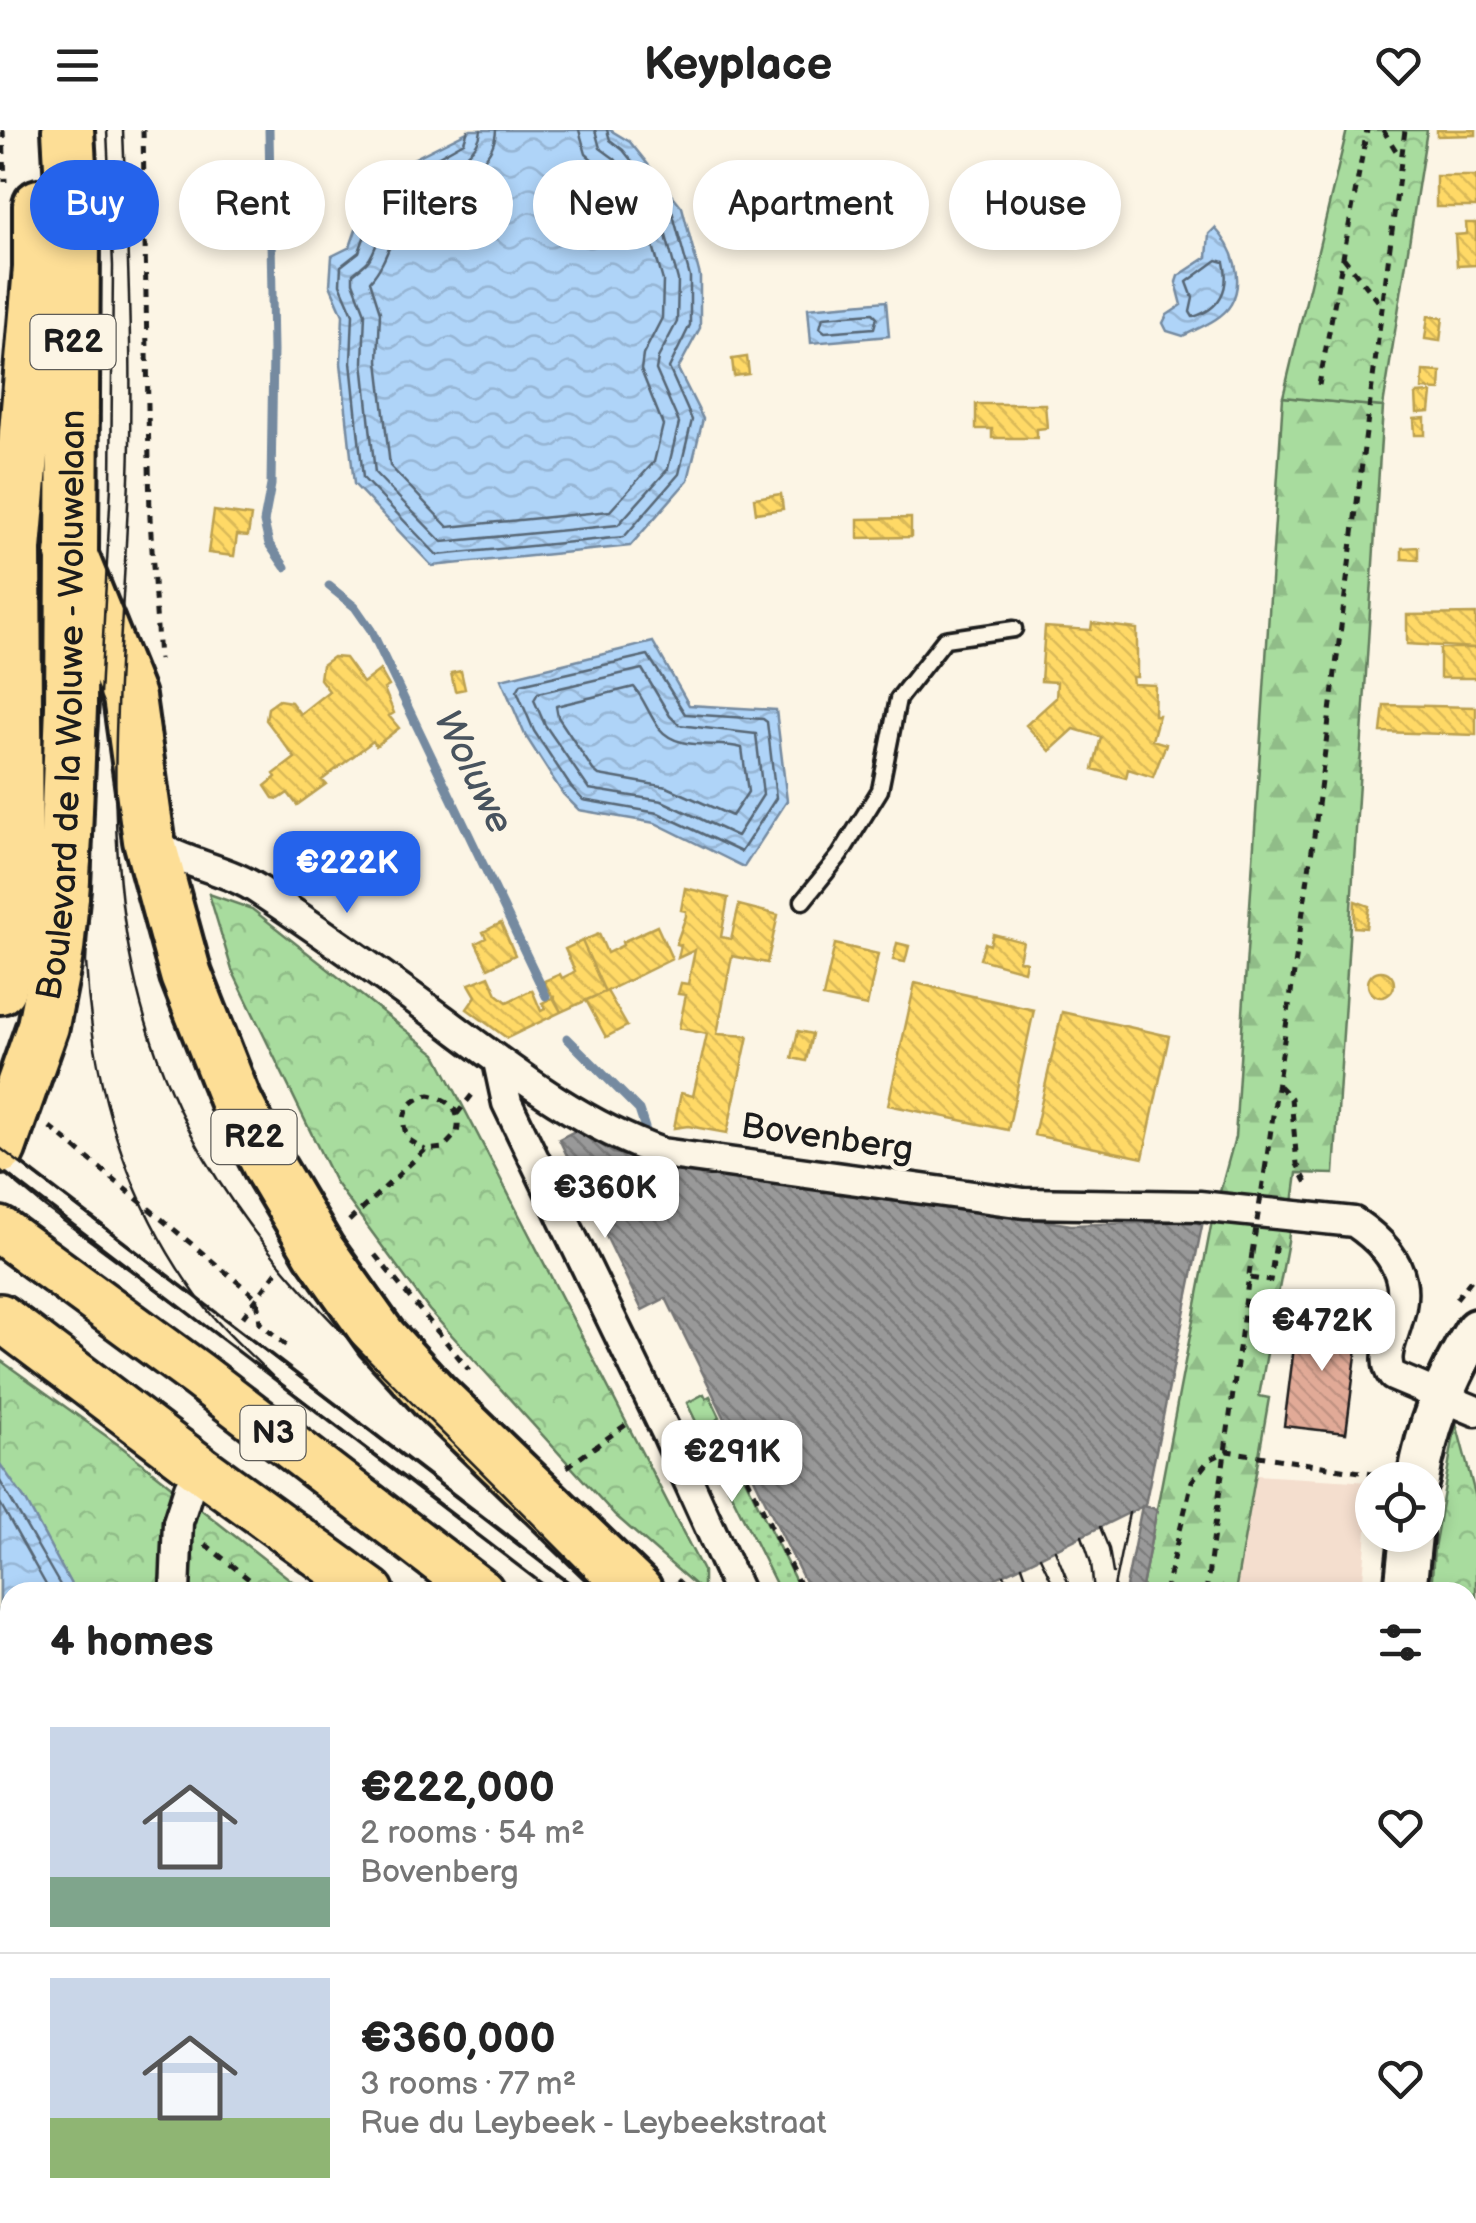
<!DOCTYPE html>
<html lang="en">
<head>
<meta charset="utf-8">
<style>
  :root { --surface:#fff; --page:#f6f6f6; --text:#222; --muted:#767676; --line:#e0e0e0; --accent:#2563eb }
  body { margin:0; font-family:"Balsamiq Sans",sans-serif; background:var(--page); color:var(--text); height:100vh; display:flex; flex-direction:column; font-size:38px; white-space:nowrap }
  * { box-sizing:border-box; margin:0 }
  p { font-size:32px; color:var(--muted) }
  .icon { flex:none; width:55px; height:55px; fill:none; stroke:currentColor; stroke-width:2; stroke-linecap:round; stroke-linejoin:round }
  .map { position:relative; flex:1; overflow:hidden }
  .details { position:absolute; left:0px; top:1452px; width:1478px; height:642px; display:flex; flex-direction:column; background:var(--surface); border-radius:30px 30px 0 0; box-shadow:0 5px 15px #0003 }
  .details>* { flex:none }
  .top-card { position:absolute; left:30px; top:30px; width:1418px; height:90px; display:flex; gap:20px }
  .buttons { position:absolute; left:1355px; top:1332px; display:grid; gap:20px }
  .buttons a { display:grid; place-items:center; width:90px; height:90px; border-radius:50%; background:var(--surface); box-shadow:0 5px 15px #0003; font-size:50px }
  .price { position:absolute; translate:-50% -85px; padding:0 22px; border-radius:20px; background:#fff; color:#222; font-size:32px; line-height:65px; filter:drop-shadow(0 2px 5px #0008) }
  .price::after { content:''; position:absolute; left:50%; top:60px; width:30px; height:22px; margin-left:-15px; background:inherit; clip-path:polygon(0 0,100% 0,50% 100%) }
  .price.active { background:var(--accent); color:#fff }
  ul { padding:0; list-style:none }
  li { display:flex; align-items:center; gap:30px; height:250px; padding:0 50px }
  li+li { border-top:2px solid var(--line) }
  li span { display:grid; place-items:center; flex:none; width:280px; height:200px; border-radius:0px; color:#555 }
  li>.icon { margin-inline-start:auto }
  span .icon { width:120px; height:120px; fill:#fffc; stroke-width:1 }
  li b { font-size:42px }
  h2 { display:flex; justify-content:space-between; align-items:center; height:120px; padding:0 50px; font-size:42px }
  .chip { padding:0 35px; border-radius:45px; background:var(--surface); box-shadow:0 5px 15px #0003; font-size:35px; line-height:90px }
  .chip.active { background:var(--accent); color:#fff }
  header { display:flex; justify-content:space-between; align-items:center; height:130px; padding:0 50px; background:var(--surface); font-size:45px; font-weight:700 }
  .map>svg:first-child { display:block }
  .built { fill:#f4dece }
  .grass { fill:url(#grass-dots); stroke:#627c5d; stroke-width:2.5 }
  .forest { fill:url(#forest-firs); stroke:#627c5d; stroke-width:2.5 }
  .park { fill:url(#park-crowns); stroke:#627c5d; stroke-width:2.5 }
  .water { fill:url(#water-waves); stroke:#748aa0; stroke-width:2.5 }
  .homes { fill:url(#homes-back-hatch); stroke:#bba050; stroke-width:2.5 }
  .industry { fill:url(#industry-back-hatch); stroke:#747474; stroke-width:2.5 }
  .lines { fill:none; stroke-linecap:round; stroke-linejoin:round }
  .shore { stroke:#576674; stroke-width:2.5 }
  .stream { stroke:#748aa0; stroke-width:9 }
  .building { fill:url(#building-back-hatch); stroke:#1c1c1c; stroke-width:2.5 }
  .lane-casing { stroke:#1c1c1c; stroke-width:21 }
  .street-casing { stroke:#1c1c1c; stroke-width:35 }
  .secondary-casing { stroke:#1c1c1c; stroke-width:48 }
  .primary-casing { stroke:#1c1c1c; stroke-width:52 }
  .highway-casing { stroke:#1c1c1c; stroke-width:58 }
  .path { stroke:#1c1c1c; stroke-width:5; stroke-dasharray:8 8; stroke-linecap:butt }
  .lane { stroke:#fcf5e5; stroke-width:14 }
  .street { stroke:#fcf5e5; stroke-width:28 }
  .secondary { stroke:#fcf5e5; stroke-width:40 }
  .primary { stroke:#fdde96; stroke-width:45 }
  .highway { stroke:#fdde96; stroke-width:50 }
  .tram { stroke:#1c1c1c; stroke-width:2.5 }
  .path-bridge { stroke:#1c1c1c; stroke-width:5; stroke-dasharray:8 8; stroke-linecap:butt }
  .labels { text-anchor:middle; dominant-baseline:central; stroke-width:10; stroke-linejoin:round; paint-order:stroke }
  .shield { fill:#fcf5e5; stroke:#5f5d58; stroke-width:2.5 }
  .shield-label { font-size:32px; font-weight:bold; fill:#1c1c1c }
  .street-label { font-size:35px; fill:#1c1c1c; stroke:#fcf5e5 }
  .water-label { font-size:38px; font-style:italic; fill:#48535e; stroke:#fcf5e5 }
</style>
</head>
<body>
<header><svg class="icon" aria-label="menu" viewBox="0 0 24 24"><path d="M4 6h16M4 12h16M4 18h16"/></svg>Keyplace<svg class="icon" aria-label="heart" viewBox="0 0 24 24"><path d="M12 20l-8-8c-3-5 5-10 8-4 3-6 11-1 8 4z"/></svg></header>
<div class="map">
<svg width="1476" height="2093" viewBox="0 0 1476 2093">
  <defs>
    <pattern id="grass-dots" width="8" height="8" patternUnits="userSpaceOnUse" patternTransform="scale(2.5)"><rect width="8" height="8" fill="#a8dc9e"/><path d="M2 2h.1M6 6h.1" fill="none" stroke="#90bc88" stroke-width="1.8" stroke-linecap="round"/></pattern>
    <pattern id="forest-firs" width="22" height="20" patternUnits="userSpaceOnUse" patternTransform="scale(2.5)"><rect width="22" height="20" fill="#a8dc9e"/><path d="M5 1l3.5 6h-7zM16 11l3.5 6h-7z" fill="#90bc88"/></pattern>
    <pattern id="park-crowns" width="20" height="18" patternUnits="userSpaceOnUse" patternTransform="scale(2.5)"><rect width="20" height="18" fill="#a8dc9e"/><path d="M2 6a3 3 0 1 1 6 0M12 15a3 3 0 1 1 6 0" fill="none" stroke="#90bc88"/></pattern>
    <pattern id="water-waves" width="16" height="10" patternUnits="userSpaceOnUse" patternTransform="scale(2.5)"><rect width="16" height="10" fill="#afd4f8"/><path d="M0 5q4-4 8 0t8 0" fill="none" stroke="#96b5d4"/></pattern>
    <pattern id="homes-back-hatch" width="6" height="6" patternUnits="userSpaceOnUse" patternTransform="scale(2.5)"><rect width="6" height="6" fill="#ffd966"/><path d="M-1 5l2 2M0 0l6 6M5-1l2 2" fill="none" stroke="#daba58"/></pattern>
    <pattern id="industry-back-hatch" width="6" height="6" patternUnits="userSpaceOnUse" patternTransform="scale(2.5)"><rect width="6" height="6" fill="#999"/><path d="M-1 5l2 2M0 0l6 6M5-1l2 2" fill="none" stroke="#7c7c7c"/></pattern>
    <pattern id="building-back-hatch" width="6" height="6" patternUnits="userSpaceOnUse" patternTransform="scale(2.5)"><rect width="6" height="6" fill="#e1aa97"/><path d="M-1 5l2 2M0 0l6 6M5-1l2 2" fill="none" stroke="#c09282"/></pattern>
  </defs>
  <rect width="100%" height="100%" fill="#fcf5e5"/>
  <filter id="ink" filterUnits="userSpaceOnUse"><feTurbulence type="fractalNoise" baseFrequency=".01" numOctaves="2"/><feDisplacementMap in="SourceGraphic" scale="20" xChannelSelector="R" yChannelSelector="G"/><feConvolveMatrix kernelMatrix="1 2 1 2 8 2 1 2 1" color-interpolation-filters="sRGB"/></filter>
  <g filter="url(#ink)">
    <path class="built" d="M 1256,1345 L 1371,1352 L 1362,1462 L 1235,1462 Z"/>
    <path class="grass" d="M 737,1332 L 800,1460 L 780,1462 L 720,1341 Z"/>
    <path class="forest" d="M 1283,267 L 1383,277 L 1334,1044 L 1297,1043 L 1288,1111 L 1259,1266 L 1269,1268 L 1235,1462 L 1141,1462 L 1212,1091 L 1235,1007 Z"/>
    <path class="park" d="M 1347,0 L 1427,0 L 1383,277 L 1283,267 Z
      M 209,764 L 252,779 L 436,924 L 703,1441 L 703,1462 L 615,1385 L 429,1180 L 335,1052 L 232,840 Z
      M 0,1230 L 123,1318 L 306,1462 L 10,1462 L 10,2085 L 1129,2085 L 1140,2093 L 0,2093 Z
      M 704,1264 L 706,1268 L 710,1266 L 720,1287 L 716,1290 L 737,1332 L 720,1341 L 687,1273 Z
      M 1456,1293 L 1476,1368 L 1476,2035 L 1468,2028 L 1468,1462 L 1431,1462 L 1434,1418 Z"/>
    <path class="water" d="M 471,0 L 610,0 L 630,12 L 682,77 L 700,146 L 700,198 L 678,239 L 703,289 L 688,350 L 630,416 L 432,436 L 354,354 L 341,233 L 343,185 L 330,155 L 332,126 L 350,117 L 367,68 L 397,37 Z
      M 1215,98 C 1233,117 1245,149 1231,174 C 1222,190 1198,198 1183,206 L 1167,201 L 1163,193 L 1167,185 L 1182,175 L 1176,152 L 1178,146 L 1207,127 L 1209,104 Z
      M 886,171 L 889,206 L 811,213 L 808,178 Z
      M 653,512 L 689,575 L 776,580 L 787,671 L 744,737 L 655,693 L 579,680 L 563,664 L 525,605 L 501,549 Z
      M 0,1334 L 26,1371 L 75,1462 L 10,1462 L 10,1549 L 0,1532 Z
      M 260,2085 L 793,2085 L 797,2093 L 263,2093 Z"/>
    <path class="homes" d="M 1437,0 L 1476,0 L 1476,5 L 1437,6 Z
      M 1436,46 L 1476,46 L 1476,77 L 1436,77 Z
      M 1466,93 L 1476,93 L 1476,135 L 1457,136 L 1455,105 L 1467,104 Z
      M 1428,186 L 1443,188 L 1440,211 L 1425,209 Z
      M 747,227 L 749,244 L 734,246 L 732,229 Z
      M 1423,241 L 1441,242 L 1440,260 L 1422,259 Z
      M 1432,263 L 1430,282 L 1417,283 L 1416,264 Z
      M 976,274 L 1045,274 L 1047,298 L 1037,299 L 1037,308 L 992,308 L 992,299 L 976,299 Z
      M 1425,288 L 1425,305 L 1415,305 L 1414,289 Z
      M 781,364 L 783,379 L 756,383 L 754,368 Z
      M 214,381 L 251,386 L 248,406 L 237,405 L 234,426 L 208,423 Z
      M 911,388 L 911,407 L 858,408 L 858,389 Z
      M 1418,417 L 1418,430 L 1402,429 L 1402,418 Z
      M 1476,484 L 1476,518 L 1407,514 L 1407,485 Z
      M 1092,493 L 1137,499 L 1137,547 L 1132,547 L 1133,554 L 1155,555 L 1154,585 L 1159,585 L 1152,610 L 1166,614 L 1153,647 L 1128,639 L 1126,648 L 1093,639 L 1101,607 L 1074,599 L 1050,621 L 1026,595 L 1056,568 L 1057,552 L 1041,551 L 1045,497 L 1091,500 Z
      M 1440,518 L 1476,518 L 1476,548 L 1440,548 Z
      M 333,527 L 345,528 L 363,553 L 380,540 L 389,556 L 384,559 L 394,583 L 389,586 L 399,598 L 376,616 L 373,611 L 322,650 L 326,654 L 297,675 L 288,663 L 279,669 L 273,668 L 265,656 L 276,647 L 274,644 L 295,628 L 266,590 L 268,578 L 279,570 L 291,572 L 300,584 L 329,561 L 320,549 L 322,535 Z
      M 461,541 L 465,559 L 455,561 L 451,543 Z
      M 1384,575 L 1476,577 L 1476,605 L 1381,602 Z
      M 685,758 L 728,768 L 721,807 L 731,809 L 739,775 L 778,785 L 767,833 L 732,826 L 717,904 L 748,906 L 727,1003 L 688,996 L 674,998 L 681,963 L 693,966 L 707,904 L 679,898 L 686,865 L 678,864 L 681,853 L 688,854 L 695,820 L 678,828 L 681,815 L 676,814 L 686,786 L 686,781 L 681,780 Z
      M 1355,771 L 1369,776 L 1366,798 L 1354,797 Z
      M 501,793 L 515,825 L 488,838 L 476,813 L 486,808 L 483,802 Z
      M 657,796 L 672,829 L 605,862 L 582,811 L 599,804 L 607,823 L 623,815 L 622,812 Z
      M 993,804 L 1023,812 L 1019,830 L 1026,832 L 1024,841 L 980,829 L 985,813 L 990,815 Z
      M 582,811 L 605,862 L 561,882 L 544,851 L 560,844 L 562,848 L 572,843 L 575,841 L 565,819 Z
      M 897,813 L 909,816 L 905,832 L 893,830 Z
      M 835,814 L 878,824 L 867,876 L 823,867 Z
      M1368 854a13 13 0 1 1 26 0a13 13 0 1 1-26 0Z
      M 489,846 L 497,864 L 507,872 L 532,860 L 541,881 L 545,879 L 542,873 L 554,867 L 561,882 L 507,908 L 467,879 L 476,866 L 469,854 Z
      M 915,853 L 1034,880 L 1008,1000 L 888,975 Z
      M 607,861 L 627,896 L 606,907 L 586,870 Z
      M 1062,882 L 1169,906 L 1143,1028 L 1034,1005 Z
      M 798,901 L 812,904 L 806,931 L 792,928 Z"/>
    <path class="industry" d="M 579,999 L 613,1023 L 1071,1095 L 1203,1091 L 1145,1375 L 968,1462 L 810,1462 L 666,1168 L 642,1180 L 559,1009 Z
      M 1142,1376 L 1157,1379 L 1141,1462 L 1125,1462 Z"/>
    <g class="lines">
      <path class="shore" d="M 468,0 L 464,12 L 403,46 L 376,74 L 359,122 L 341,136 L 340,154 L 353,184 L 351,232 L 363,348 L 437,425 L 624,407 L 679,344 L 692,290 L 669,238 L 690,195 L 690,147 L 672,81 L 623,20 L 610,10 L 607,0
        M 481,0 C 479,32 433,38 411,55 C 381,77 386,101 370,128 C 366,135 358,139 353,144 L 353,152 L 365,183 L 363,232 L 375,343 L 442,412 L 618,395 L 668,339 L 679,293 L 656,240 L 658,228 L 677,192 L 678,150 L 661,87 L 615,29 L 600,18 L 595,0
        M 496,0 C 494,44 444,46 417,70 C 392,92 392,127 370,151 L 380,182 L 378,231 L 390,336 L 448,397 L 610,381 L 654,332 L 663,295 L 641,240 L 643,225 L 662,188 L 663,151 L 647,94 L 605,41 L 586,24 L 579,0
        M 1217,130 L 1224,132 C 1230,159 1220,179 1193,187 L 1190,182 L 1193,168 L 1187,152 Z
        M 873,183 L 877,187 L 874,198 L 825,202 L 820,198 L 823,187 Z
        M 648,525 L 685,584 L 763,589 L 767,592 L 776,668 L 741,722 L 658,683 L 583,670 L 571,657 L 534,601 L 517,561 L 521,554 Z
        M 642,539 L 670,586 L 679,595 L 756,604 L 763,665 L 737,706 L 662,671 L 589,659 L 545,595 L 534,570 L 538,563 Z
        M 634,557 C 644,569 649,585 659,598 C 679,623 716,610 742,618 L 748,662 L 732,686 L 667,657 L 599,645 L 593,640 L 558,587 L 556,576 Z
        M 0,1351 L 64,1462
        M 0,1373 L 50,1462"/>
      <path class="stream" d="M 269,0 L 273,220 L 271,355 L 264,392 L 269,414 L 285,437
        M 329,456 L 355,477 L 371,500 L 546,866
        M 567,908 L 639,980 L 645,998
        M 916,2085 L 917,2093"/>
    </g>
    <path class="building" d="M 1298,1185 L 1360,1194 L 1346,1303 L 1284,1296 Z"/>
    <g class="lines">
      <g class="lane-casing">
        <path id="lane" d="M 803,771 L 840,725 L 880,660 L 898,569 L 945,509 L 1014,499
          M 0,1028 L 567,1462"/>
      </g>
      <g class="street-casing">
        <path id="street" d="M 150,711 C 183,735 227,738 260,761 C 322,802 382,845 442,889 C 512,941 579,994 662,1023 L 1024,1073 L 1199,1076 L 1354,1092 C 1452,1158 1366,1212 1393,1246 L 1476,1281
          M 498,931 L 507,973 L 668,1306 L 739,1462
          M 175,1462 L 178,1392 L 189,1358
          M 0,1840 L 10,1858
          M 78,2093 L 83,2085"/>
      </g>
      <g class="secondary-casing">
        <path id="secondary" d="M 1418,1350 C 1427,1296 1447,1246 1476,1200
          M 1405,1462 L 1411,1405
          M 1360,2085 L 1361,2093"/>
      </g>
      <g class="primary-casing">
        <path id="primary" d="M 0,1100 L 198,1245 L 481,1462
          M 0,1187 L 201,1339 L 371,1462
          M 1164,2085 L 1174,2093
          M 1219,2085 L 1228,2093
          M 1297,2085 L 1306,2093
          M 1436,2085 L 1448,2093"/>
      </g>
      <g class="highway-casing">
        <g id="highway">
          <path d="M 71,424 L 129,567 L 149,710 L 186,845 L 236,972 L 271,1040 L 319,1121 L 381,1208 L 434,1266 L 637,1462"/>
          <path d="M 0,858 L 14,797 L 17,742 L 15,419 L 39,138 L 39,75"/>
          <path id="s1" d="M 0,1018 L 43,896 L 58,819 L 64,758 L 71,577 L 74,108 L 68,0"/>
        </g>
      </g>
      <path class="path" d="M 3,0 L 5,52
        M 143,0 L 150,388 L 159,530
        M 1383,0 L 1400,27
        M 1343,127 L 1382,176
        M 1319,255 L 1367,0
        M 1279,956 L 1291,968 L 1297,1034 L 1310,1059
        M 457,984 L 475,961
        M 50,997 L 257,1168 L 260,1193 L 290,1219
        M 1265,1040 L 1314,706 L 1405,0
        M 349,1091 L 425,1020 L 443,1018 L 457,1003 C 462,981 450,969 429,965 C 407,970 398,987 408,1009 L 425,1020
        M 375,1125 L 469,1240
        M 1250,1148 L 1270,1151 L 1276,1113
        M 1456,1169 L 1476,1144
        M 243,1187 L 281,1136
        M 719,1290 L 803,1462
        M 567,1337 L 631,1291
        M 205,1414 L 265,1462
        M 677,1450 L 689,1462
        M 1165,1462 L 1192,1351 L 1209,1330 L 1227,1321 L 1385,1346
        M 1206,1462 L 1252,1123
        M 1468,2015 L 1476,2019
        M 813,2085 L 818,2093
        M 1091,2085 L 1102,2089 L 1103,2085
        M 1044,2093 L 1050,2085"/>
      <use href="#lane" class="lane"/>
      <use href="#street" class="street"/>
      <use href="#secondary" class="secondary"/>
      <use href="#primary" class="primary"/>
      <use href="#highway" class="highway"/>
      <path class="tram" d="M 107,0 L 113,136 L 111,356 L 86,832 C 92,954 125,1069 198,1168 C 219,1197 247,1221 272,1246
        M 123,0 C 127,104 132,208 130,312 C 126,560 71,797 204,1027 C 262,1127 340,1201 421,1282 C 482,1342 541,1402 601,1462
        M 0,1018 L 187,1161
        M 0,1040 L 46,1078 L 219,1206
        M 250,1209 L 579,1462
        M 263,1240 L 470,1397
        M 1100,1397 L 1109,1419 L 1113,1443
        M 1082,1406 L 1091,1433 L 1094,1462
        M 1055,1420 L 1072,1462
        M 1040,1427 L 1057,1462
        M 1022,1436 L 1031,1462
        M 1004,1445 L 1013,1462
        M 990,1452 L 995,1462
        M 1113,1462 L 1129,1383
        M 1274,2085 L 1276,2093
        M 1325,2085 L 1327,2093
        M 1376,2085 L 1386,2093
        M 1398,2085 L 1408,2093"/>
      <path class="path-bridge" d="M 1252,1123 L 1265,1040
        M 1098,2093 L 1100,2085"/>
    </g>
  </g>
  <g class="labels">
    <g class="shield">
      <rect x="30.5" y="185" width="85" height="54" rx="8"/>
      <rect x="211.5" y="980" width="85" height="54" rx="8"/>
      <rect x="240.5" y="1276" width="65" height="54" rx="8"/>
    </g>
    <g class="shield-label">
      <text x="73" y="212">R22</text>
      <text x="254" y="1007">R22</text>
      <text x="273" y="1303">N3</text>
    </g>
    <g class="street-label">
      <text stroke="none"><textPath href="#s1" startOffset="452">Boulevard de la Woluwe - Woluwelaan</textPath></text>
      <text transform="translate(827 1008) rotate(8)">Bovenberg</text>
    </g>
    <g class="water-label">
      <text transform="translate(473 642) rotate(64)">Woluwe</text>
    </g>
  </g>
</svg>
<div class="buttons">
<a><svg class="icon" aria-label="locate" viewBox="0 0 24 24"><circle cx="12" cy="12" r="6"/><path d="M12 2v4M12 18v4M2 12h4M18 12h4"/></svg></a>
</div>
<b class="price active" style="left:347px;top:786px">€222K</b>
<b class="price" style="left:605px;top:1111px">€360K</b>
<b class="price" style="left:1322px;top:1244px">€472K</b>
<b class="price" style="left:732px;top:1375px">€291K</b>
<div class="top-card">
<a class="chip active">Buy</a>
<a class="chip">Rent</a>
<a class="chip">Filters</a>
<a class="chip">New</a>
<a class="chip">Apartment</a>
<a class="chip">House</a>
</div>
<section class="details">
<h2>4 homes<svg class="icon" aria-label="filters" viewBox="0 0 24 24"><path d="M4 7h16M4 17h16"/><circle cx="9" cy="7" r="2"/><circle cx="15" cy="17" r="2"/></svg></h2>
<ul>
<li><span style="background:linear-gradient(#c9d6e8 75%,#7fa58c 0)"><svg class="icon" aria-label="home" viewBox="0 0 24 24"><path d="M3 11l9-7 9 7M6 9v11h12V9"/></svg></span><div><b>€222,000</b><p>2 rooms · 54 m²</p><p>Bovenberg</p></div><svg class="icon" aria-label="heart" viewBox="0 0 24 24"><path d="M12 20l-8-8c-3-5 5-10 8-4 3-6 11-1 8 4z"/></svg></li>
<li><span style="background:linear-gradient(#c9d6e8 70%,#8fb573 0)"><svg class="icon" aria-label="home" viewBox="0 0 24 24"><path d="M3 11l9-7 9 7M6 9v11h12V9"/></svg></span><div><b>€360,000</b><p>3 rooms · 77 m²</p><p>Rue du Leybeek - Leybeekstraat</p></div><svg class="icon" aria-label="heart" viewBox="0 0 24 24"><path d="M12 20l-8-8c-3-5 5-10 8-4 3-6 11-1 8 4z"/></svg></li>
</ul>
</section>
</div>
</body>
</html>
